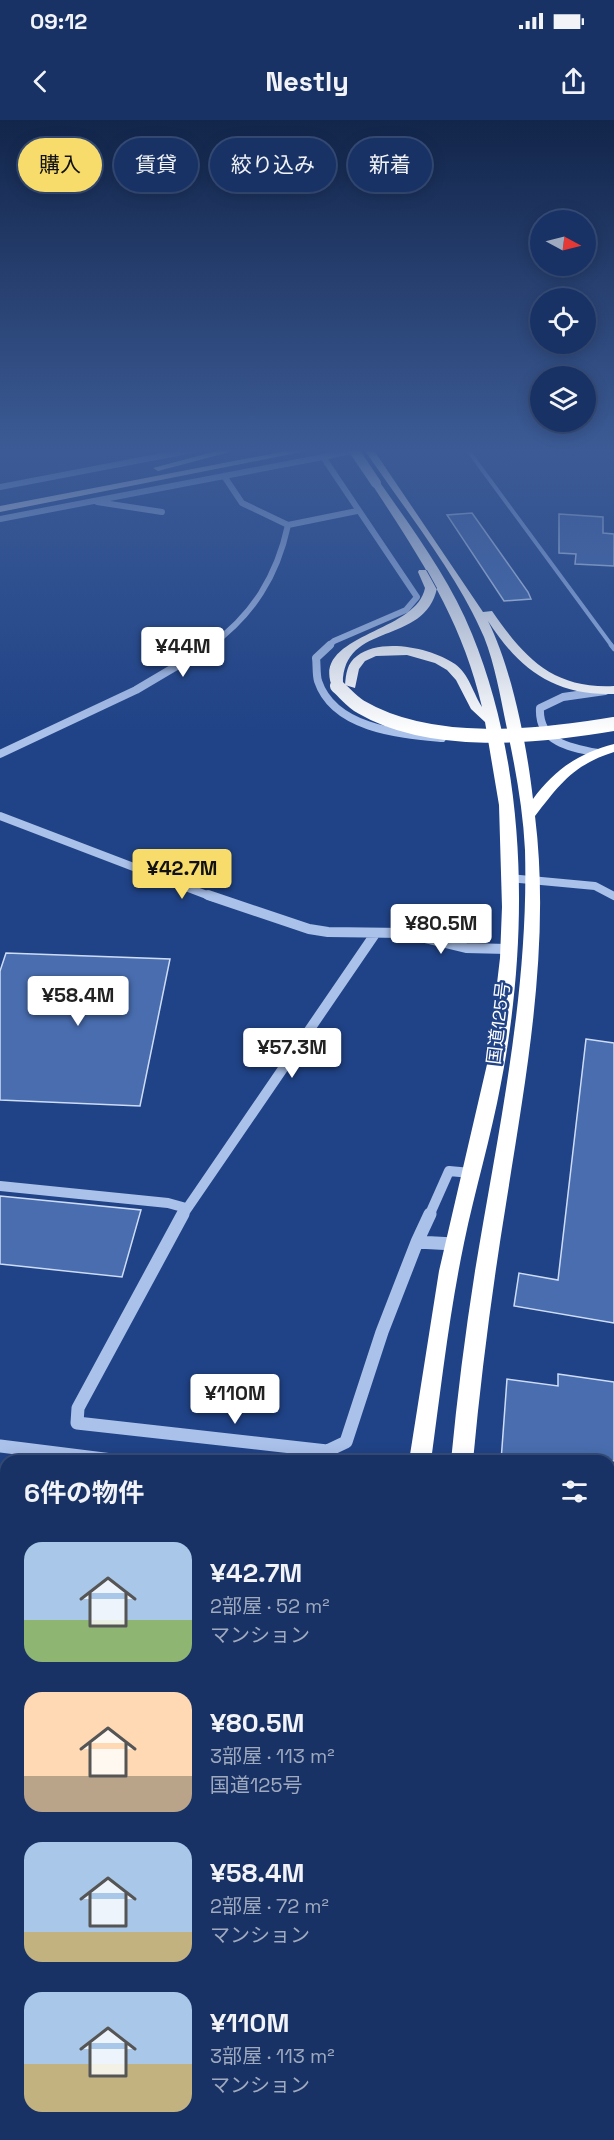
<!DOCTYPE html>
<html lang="ja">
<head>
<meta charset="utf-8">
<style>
  :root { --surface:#183265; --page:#213a6b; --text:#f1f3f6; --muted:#9faabf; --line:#364d79; --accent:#f7dc6b }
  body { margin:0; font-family:"Space Grotesk","Noto Sans JP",sans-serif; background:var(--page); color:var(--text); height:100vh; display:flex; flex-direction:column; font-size:22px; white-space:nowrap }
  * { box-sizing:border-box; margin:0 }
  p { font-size:20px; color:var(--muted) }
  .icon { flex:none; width:33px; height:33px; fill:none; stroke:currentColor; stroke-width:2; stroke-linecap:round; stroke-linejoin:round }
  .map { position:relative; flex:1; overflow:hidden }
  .sheet { position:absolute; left:0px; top:1335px; width:615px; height:686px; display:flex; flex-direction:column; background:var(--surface); border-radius:18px 18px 0 0; box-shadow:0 3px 15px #0003,0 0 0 2px var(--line) }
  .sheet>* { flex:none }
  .banner { position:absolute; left:18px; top:18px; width:579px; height:54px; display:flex; gap:12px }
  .needle { width:39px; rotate:97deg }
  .buttons { position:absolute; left:530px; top:90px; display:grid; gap:12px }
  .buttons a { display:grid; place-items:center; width:66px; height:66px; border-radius:50%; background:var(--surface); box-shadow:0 3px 15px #0003,0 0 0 2px var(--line); font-size:30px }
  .price { position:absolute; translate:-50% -51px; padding:0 14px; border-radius:6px; background:#fff; color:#222; font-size:20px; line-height:39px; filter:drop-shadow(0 2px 3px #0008) }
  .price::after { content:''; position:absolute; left:50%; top:36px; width:18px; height:14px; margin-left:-9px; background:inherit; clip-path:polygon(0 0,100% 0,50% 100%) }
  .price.active { background:var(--accent); color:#111 }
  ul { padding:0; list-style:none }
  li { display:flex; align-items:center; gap:18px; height:150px; padding:0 24px }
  li span { display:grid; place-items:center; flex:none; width:168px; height:120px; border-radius:18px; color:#555 }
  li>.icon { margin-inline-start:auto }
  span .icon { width:72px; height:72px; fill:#fffc; stroke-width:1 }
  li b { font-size:26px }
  h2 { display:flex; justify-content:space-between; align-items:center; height:72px; padding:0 24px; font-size:26px }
  .chip { padding:0 21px; border-radius:27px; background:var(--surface); box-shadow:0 3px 15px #0003,0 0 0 2px var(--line); font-size:21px; line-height:54px }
  .chip.active { background:var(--accent); color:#111 }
  .status { display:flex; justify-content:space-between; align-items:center; height:42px; padding:0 30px; background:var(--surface); direction:ltr }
  .status svg { height:16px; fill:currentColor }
  header { display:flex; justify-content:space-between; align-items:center; height:78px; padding:0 24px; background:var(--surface); font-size:27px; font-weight:700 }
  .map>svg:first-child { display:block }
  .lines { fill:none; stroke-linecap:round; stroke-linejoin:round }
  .stream-far1 { stroke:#9ebaeb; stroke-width:4 }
  .stream { stroke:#9ebaeb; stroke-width:4.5 }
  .building { fill:#496daf; stroke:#ceddf7; stroke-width:1.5 }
  .minor-far3 { stroke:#aac1ea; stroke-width:6 }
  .minor-far2 { stroke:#aac1ea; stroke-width:8 }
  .minor-far1 { stroke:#aac1ea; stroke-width:10 }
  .minor { stroke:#aac1ea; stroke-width:13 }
  .highway { fill:#fff; fill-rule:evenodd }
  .highway-bridge-far1 { stroke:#fff; stroke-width:10 }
  .highway-bridge { stroke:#fff; stroke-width:14 }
  .labels { text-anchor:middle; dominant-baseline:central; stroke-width:5; stroke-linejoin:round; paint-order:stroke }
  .street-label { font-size:18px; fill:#fff; stroke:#204387 }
</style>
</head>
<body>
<div class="status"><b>09:12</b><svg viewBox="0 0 49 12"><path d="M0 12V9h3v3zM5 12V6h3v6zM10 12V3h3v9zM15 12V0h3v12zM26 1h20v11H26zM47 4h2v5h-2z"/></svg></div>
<header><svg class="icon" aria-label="back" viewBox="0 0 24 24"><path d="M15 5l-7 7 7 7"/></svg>Nestly<svg class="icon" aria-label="share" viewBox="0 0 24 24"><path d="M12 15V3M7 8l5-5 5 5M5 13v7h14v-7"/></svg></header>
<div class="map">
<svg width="614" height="2020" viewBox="0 0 614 2020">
  <rect width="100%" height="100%" fill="#204387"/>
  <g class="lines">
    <path class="stream-far1" d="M 467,329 L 612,526"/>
    <path class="stream" d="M 611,525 L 614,529"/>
  </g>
  <path class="building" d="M 472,393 L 528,472 L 531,479 L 504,481 L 447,395 Z
    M 559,394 L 603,397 L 603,413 L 614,414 L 614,446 L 575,444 L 576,434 L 559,433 Z
    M 6,833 L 170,839 L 140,986 L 0,980 L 0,851 Z
    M 586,919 L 614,923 L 614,1203 L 514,1186 L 519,1153 L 558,1160 Z
    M 0,1076 L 141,1090 L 122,1157 L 0,1144 Z
    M 558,1254 L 614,1262 L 614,1341 L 501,1341 L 507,1259 L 558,1266 Z"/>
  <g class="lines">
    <path class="minor-far3" d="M 323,337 L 360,329
      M 224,356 L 242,383 L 288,405 L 357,391
      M 0,367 L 198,329
      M 97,382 L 162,392
      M 0,399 L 323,337 L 417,477 L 406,490 L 334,521 L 328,526
      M 210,526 C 253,495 277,456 288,405"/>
    <path class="minor-far2" d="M 330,525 L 316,538 C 317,545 316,554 318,561 C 334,609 400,614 442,618
      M 598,633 C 570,628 538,622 540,588 L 563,577 L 605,571
      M 0,634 L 136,570 L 212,525
      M 0,696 L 212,777
      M 509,758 L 595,766 L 614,776"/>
    <path class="minor-far1" d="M 208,775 L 309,809 L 328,812 L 404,813 L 466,828 L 507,829
      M 0,1066 L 168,1083 L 186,1088
      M 182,1096 L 375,814
      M 429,1096 L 449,1051 L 471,1053"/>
    <path class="minor" d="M 183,1094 L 78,1288 L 77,1303 L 327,1331 L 346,1322 L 382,1212 L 417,1122 L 454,1124
      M 417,1122 L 430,1094
      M 0,1326 L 120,1341
      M 0,1362 L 6,1363"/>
    <path class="highway" d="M 224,329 L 241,329 L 158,351 L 153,348 Z
      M 297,329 L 317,329 L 0,392 L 0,386 Z
      M 364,329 L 373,329 L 483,492 L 492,491 C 524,537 552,569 614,566 L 614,574 C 554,576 519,549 488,501 C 512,549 527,626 533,679 C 554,650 579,633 614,624 L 614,632 C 573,645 560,664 535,696 C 551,826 526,956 506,1084 C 492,1170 481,1255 473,1341 L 451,1341 C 457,1278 465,1214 475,1151 C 498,1011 529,873 525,730 C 523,688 515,646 506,604 C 500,575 495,545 484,517 C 458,455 402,386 364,329 Z
      M 373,361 L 379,361 C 413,410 450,459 472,514 C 528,651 529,819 501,963 C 491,1017 475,1070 464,1123 C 449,1195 441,1268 431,1341 L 409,1341 L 439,1151 L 488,940 L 500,838 L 502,787 L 499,685 L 485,602 L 471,589 L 456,560 L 447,550 L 435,543 L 407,535 L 376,536 L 365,541 L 359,549 L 355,568 L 345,565 C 346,554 347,543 357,536 C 381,517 432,528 455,544 C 469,554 473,573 482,587 C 462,500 419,436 371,363 Z
      M 419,450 L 427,450 L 437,468 C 425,527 341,500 343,566 L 333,569 C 308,514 416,514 425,468 L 418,452 Z
      M 391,2014 L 421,2014 L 422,2020 L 390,2020 Z
      M 436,2014 L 467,2014 L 468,2020 L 436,2020 Z"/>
    <path class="highway-bridge-far1" d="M 353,329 L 376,363"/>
    <path class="highway-bridge" d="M 337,566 C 345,573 352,582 361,587 C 431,628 538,617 614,604"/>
  </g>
  <linearGradient id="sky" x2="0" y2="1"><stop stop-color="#12254a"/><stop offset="0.54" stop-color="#3c5b96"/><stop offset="1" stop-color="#3c5b96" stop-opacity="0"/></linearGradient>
  <rect width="614" height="612" fill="url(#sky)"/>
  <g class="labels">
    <g class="street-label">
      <text transform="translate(498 903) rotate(-83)">国道125号</text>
    </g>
  </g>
</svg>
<div class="buttons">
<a><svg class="needle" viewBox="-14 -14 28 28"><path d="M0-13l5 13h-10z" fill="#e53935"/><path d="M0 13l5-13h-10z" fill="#9faabf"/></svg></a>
<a><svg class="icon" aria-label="locate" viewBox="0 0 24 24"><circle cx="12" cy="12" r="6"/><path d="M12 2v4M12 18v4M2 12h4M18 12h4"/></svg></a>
<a><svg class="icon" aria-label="layers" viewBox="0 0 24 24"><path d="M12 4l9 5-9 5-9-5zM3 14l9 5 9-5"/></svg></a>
</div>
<b class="price" style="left:183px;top:558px">¥44M</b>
<b class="price active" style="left:182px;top:780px">¥42.7M</b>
<b class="price" style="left:441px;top:835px">¥80.5M</b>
<b class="price" style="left:78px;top:907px">¥58.4M</b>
<b class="price" style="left:292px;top:959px">¥57.3M</b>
<b class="price" style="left:235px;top:1305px">¥110M</b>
<div class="banner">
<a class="chip active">購入</a>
<a class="chip">賃貸</a>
<a class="chip">絞り込み</a>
<a class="chip">新着</a>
</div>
<section class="sheet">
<h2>6件の物件<svg class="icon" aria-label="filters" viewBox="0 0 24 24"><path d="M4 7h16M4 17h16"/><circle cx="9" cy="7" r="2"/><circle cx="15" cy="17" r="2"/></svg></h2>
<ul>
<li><span style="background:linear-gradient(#a9c7e8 65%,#8fb573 0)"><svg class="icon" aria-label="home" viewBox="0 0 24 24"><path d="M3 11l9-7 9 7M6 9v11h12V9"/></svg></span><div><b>¥42.7M</b><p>2部屋 · 52 m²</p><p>マンション</p></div></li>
<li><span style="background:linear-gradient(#ffd9b3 70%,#b9a48a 0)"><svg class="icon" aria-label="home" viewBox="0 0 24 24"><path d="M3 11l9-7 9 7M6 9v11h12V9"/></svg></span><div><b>¥80.5M</b><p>3部屋 · 113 m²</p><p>国道125号</p></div></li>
<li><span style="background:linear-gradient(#a9c7e8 75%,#c2b280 0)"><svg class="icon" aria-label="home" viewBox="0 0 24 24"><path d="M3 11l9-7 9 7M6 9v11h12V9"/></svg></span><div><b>¥58.4M</b><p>2部屋 · 72 m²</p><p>マンション</p></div></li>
<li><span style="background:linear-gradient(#a9c7e8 60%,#c2b280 0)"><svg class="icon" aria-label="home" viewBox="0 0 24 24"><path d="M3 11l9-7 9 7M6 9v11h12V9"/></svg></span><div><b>¥110M</b><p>3部屋 · 113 m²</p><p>マンション</p></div></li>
</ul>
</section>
</div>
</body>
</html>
